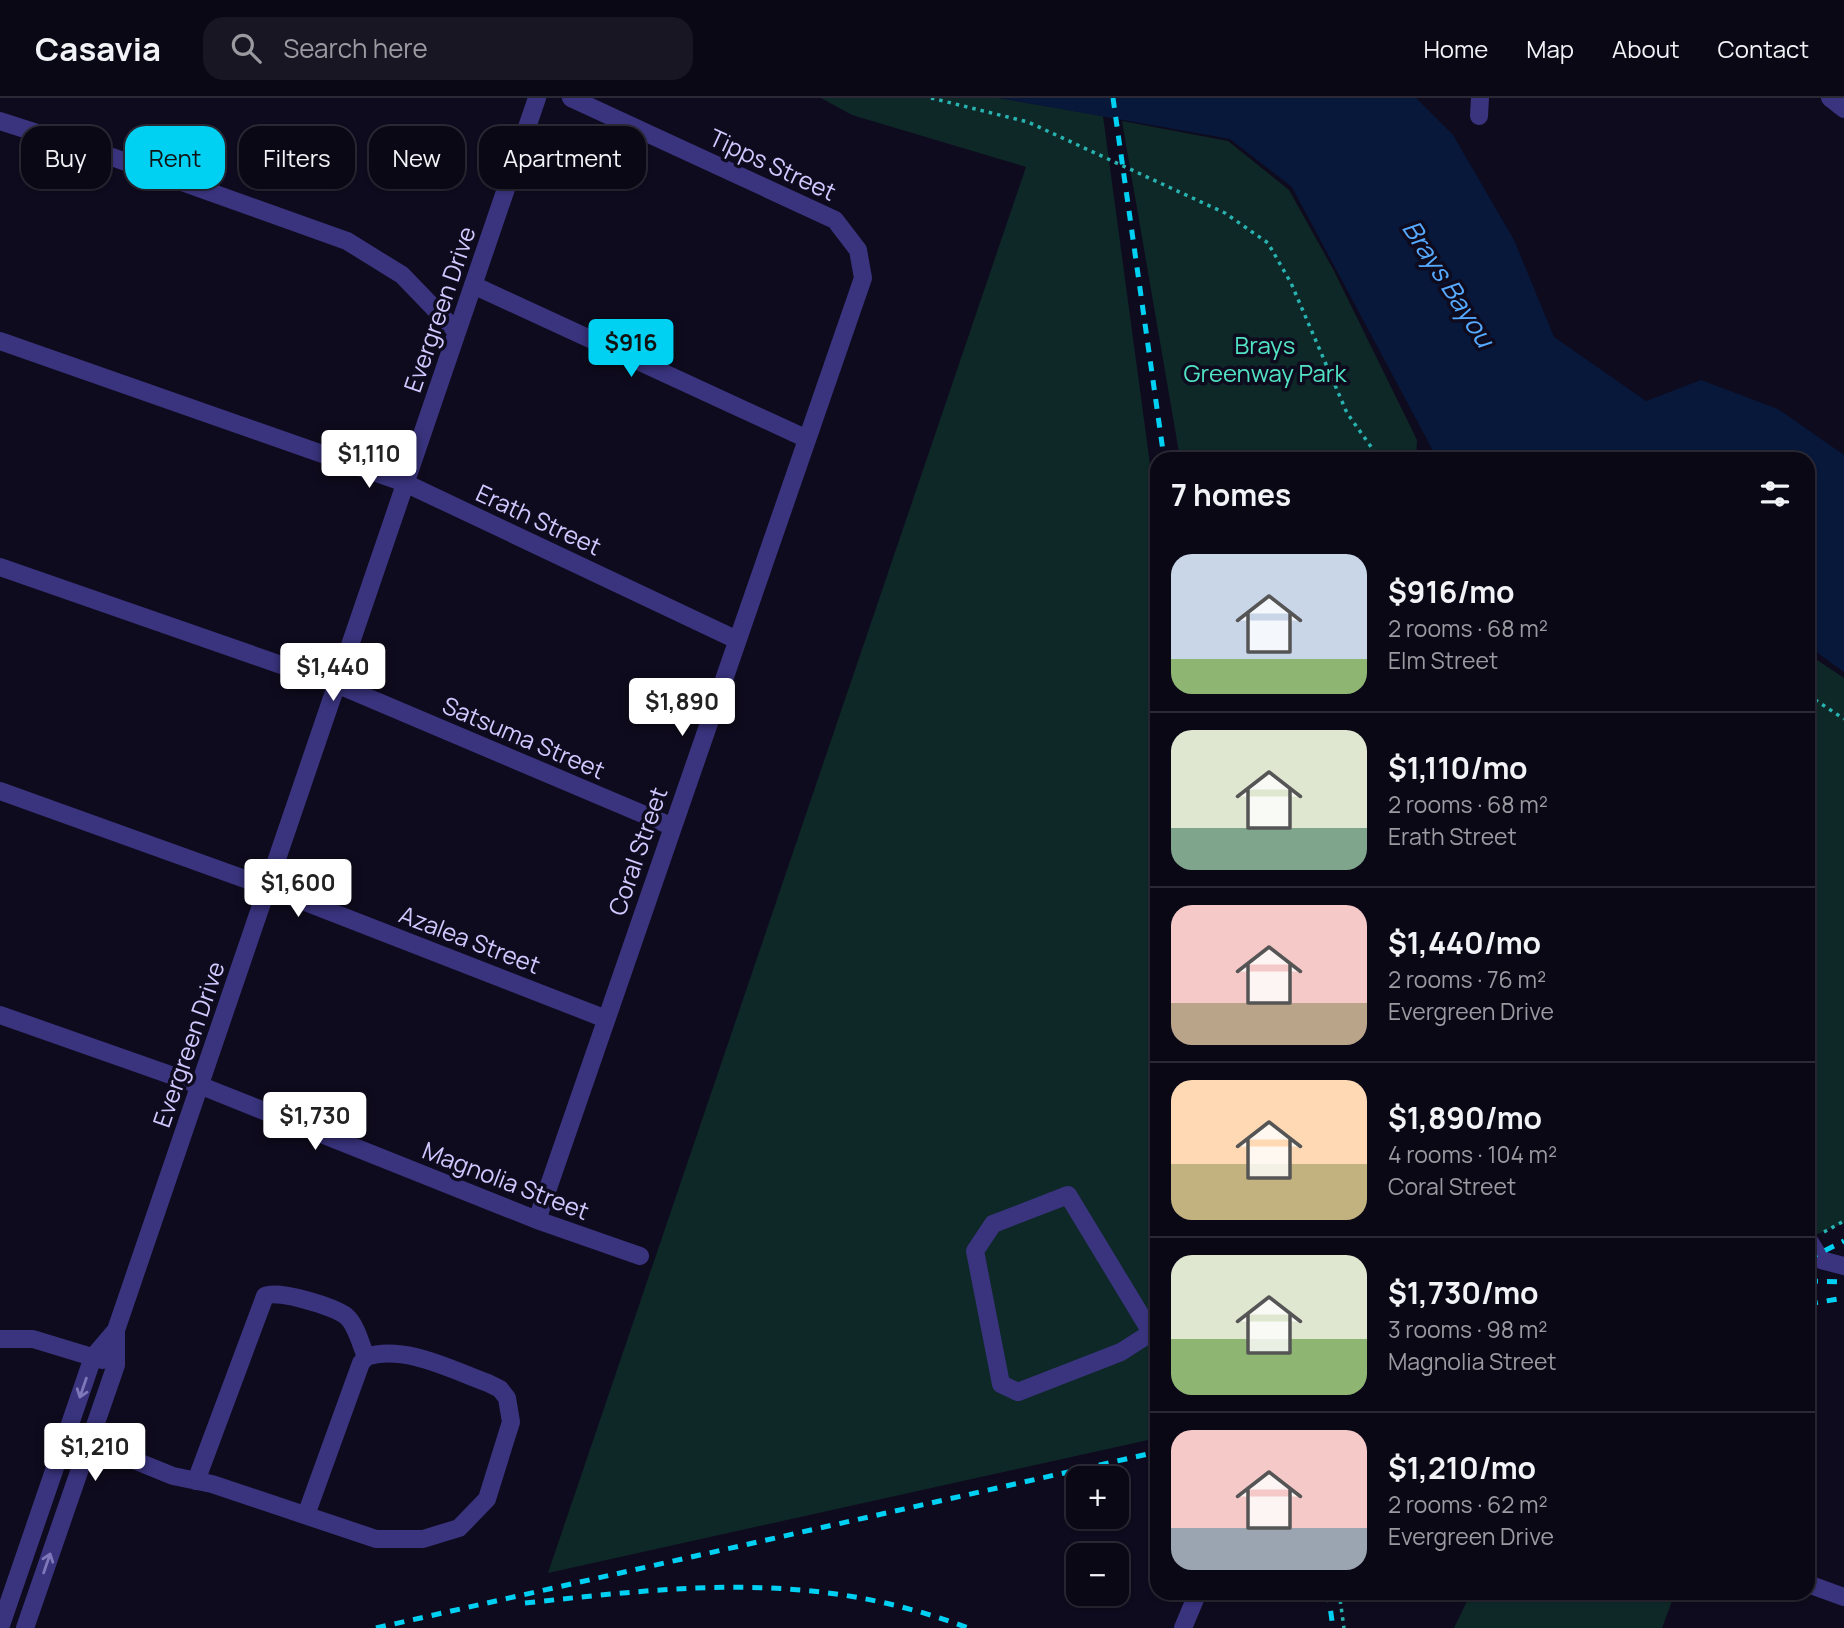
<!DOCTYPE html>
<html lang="en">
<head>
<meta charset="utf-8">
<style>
  :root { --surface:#0b0816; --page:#191623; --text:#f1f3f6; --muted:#9a9aa1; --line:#2b2935; --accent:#00d1f3 }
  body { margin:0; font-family:Manrope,sans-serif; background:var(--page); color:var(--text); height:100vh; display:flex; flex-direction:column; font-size:26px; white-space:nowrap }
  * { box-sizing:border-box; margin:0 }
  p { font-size:23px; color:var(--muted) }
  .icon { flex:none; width:38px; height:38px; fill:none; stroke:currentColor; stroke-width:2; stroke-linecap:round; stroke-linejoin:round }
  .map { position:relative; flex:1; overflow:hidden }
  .side { position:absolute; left:1150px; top:354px; width:665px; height:1148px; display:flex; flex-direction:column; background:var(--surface); border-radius:21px; box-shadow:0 2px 5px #0004,0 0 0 2px var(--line) }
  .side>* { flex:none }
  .banner { position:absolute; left:21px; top:28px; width:665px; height:63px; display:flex; gap:14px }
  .controls { position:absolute; left:1066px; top:1368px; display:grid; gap:14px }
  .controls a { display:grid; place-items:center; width:63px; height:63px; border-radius:14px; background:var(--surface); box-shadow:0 2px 5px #0004,0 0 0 2px var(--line); font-size:35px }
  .price { position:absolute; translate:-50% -60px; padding:0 16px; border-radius:7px; background:#fff; color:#222; font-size:23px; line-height:46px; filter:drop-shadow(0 2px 4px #0008) }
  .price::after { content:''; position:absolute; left:50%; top:42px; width:21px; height:16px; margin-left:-10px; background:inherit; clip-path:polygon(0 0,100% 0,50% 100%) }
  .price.on { background:var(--accent); color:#111 }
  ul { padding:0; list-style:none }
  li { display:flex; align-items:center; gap:21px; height:175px; padding:0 21px }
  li+li { border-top:2px solid var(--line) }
  li span { display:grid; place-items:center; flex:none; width:196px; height:140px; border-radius:21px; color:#555 }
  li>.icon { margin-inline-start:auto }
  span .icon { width:84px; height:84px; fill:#fffc; stroke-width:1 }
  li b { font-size:30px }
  h2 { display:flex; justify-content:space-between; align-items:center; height:84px; padding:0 21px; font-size:30px }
  .tag { padding:0 24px; border-radius:21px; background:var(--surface); box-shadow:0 2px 5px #0004,0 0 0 2px var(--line); font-size:24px; line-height:63px }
  .tag.on { background:var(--accent); color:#111 }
  header { display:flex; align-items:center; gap:42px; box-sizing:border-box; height:98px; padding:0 35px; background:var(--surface); border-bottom:2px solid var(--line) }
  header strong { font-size:33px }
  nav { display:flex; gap:38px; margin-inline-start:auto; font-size:24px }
  .search { width:490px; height:63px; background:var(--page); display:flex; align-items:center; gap:18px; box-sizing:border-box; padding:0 24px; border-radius:21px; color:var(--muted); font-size:26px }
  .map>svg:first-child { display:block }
  .green { fill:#0e2828 }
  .water { fill:#07183b }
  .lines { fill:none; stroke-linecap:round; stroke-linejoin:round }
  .path { stroke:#28b3b0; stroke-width:3.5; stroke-dasharray:3.5 5; stroke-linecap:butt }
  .minor { stroke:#3a347f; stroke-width:18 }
  .rail { stroke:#00d1f3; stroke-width:5; stroke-dasharray:10 9; stroke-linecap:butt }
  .oneway { stroke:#7e77b9 }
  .labels { text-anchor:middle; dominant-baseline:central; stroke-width:7; stroke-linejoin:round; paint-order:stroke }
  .street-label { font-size:24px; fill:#d1c8ff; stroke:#0f0b1e }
  .park-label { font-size:24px; fill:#51e3c4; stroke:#0f0b1e }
  .water-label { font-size:26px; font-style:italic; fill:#56aaff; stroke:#0f0b1e }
</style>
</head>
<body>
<header>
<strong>Casavia</strong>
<div class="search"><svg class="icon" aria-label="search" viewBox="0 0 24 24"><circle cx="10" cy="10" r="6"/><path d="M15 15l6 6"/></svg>Search here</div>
<nav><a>Home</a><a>Map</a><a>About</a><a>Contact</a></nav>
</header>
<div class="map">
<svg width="1844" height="1530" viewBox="0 0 1844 1530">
  <rect width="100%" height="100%" fill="#0f0b1e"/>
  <path class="green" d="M 821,0 L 999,0 L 1103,18 L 1157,418 L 1157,1340 L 548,1475 L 1026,69 L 852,17 Z
    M 1122,23 L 1228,43 L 1289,92 L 1333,171 L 1417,342 L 1416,360 L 1180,360 Z
    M 1808,556 L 1844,580 L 1844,1125 L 1808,1140 Z
    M 1471,1495 L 1471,1494 L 1675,1495 L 1662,1530 L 1454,1530 Z"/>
  <path class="water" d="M 999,0 L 1416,0 L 1453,37 L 1514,142 L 1554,239 L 1646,303 L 1701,282 L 1778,311 L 1844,357 L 1844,574 L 1808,548 L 1808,360 L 1437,360 L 1292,89 L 1230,41 Z"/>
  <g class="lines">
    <path class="path" d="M 931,0 L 1028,24 L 1225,115 L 1268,145 L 1291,185 L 1347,315 L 1379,360
      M 1808,597 L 1844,621
      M 1824,1134 L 1844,1123
      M 1339,1494 L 1344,1530"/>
    <path class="minor" d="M 1830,0 L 1844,11
      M 1479,18 L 1480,0
      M 0,23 L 112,59 L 347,143 L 402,177 L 457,234
      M 473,187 L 805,340
      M 0,243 L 405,385 L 737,542
      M 0,469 L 336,586 L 671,728
      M 0,693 L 267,789 L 606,921
      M 0,917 L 199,987 L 537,1122 L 640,1158
      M 537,1122 L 863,180 L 858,152 L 835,122 L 571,0
      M 1808,1141 L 1821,1162 L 1844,1168
      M 1149,1236 L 1121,1254 L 1018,1294 L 1001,1286 L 975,1153 L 993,1126 L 1068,1097 L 1157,1244
      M 0,1241 L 33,1241 L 102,1262
      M 67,1335 L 173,1378 L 212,1386 L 376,1441 L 423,1441 L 459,1430 L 487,1401 L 511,1324 L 507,1300 L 500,1291 L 488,1285 C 452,1272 404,1246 366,1259 L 361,1265 L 306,1417
      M 196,1383 L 265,1198 C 278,1191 334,1209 346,1218 C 356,1226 361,1247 366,1259
      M 1808,1486 L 1844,1499
      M 0,1530 L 93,1259 L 116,1232
      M 25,1530 L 116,1267 L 116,1232 L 537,0
      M 1183,1530 L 1198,1494"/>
    <path class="rail" d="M 1113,0 L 1164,360
      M 1808,1161 L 1844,1143
      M 1808,1183 L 1844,1184
      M 1808,1206 L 1844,1200
      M 1328,1494 L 1333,1530
      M 525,1505 C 683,1488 815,1472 968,1530
      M 376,1530 L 1157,1354"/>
  </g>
  <defs><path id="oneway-shaft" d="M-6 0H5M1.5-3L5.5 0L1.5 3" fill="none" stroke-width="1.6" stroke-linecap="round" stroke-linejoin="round" transform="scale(1.75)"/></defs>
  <g class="oneway">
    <use href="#oneway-shaft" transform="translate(83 1290) rotate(109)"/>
    <use href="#oneway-shaft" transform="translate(47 1465) rotate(-71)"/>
  </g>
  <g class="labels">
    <g class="street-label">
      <text transform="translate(773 66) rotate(25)">Tipps Street</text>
      <text transform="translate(439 211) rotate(-71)">Evergreen Drive</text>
      <text transform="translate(539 421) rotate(25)">Erath Street</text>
      <text transform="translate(524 639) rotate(23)">Satsuma Street</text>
      <text transform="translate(637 753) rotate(-71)">Coral Street</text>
      <text transform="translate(470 841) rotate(21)">Azalea Street</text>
      <text transform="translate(188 946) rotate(-71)">Evergreen Drive</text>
      <text transform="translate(506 1082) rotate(21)">Magnolia Street</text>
    </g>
    <g class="park-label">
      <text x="1265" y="246">Brays<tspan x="1265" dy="28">Greenway Park</tspan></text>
    </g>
    <g class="water-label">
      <text transform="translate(1449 185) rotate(57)">Brays Bayou</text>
    </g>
  </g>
</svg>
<div class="controls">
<a>+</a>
<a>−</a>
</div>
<b class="price on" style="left:631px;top:281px">$916</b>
<b class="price" style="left:369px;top:392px">$1,110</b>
<b class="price" style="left:333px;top:605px">$1,440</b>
<b class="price" style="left:682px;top:640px">$1,890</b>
<b class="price" style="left:298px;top:821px">$1,600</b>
<b class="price" style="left:315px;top:1054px">$1,730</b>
<b class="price" style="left:95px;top:1385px">$1,210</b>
<div class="banner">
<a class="tag">Buy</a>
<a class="tag on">Rent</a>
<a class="tag">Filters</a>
<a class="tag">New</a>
<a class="tag">Apartment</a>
</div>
<section class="side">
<h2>7 homes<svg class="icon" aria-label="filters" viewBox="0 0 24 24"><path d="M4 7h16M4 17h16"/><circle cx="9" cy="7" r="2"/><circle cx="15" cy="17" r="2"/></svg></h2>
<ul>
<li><span style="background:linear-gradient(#c9d6e8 75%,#8fb573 0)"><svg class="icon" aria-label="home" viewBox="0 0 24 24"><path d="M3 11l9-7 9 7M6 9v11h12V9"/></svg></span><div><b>$916/mo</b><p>2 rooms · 68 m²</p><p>Elm Street</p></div></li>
<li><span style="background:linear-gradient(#dfe7d0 70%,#7fa58c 0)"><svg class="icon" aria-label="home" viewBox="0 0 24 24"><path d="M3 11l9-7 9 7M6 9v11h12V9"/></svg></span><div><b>$1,110/mo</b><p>2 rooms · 68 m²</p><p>Erath Street</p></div></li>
<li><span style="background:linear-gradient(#f6c9c9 70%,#b9a48a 0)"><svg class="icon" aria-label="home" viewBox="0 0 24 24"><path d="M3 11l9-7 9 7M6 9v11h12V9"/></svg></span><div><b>$1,440/mo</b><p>2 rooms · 76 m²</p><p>Evergreen Drive</p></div></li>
<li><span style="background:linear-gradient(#ffd9b3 60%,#c2b280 0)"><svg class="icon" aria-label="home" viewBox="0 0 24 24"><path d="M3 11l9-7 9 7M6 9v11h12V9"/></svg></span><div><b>$1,890/mo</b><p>4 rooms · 104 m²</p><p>Coral Street</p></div></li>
<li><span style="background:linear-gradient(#dfe7d0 60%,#8fb573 0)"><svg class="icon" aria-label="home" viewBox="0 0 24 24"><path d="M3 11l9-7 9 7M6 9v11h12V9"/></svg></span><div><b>$1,730/mo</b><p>3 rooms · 98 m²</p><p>Magnolia Street</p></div></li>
<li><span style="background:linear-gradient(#f6c9c9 70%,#9aa5b1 0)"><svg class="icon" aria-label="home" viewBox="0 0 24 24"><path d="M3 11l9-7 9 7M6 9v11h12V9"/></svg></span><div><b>$1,210/mo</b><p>2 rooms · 62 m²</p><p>Evergreen Drive</p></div></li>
</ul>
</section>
</div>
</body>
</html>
